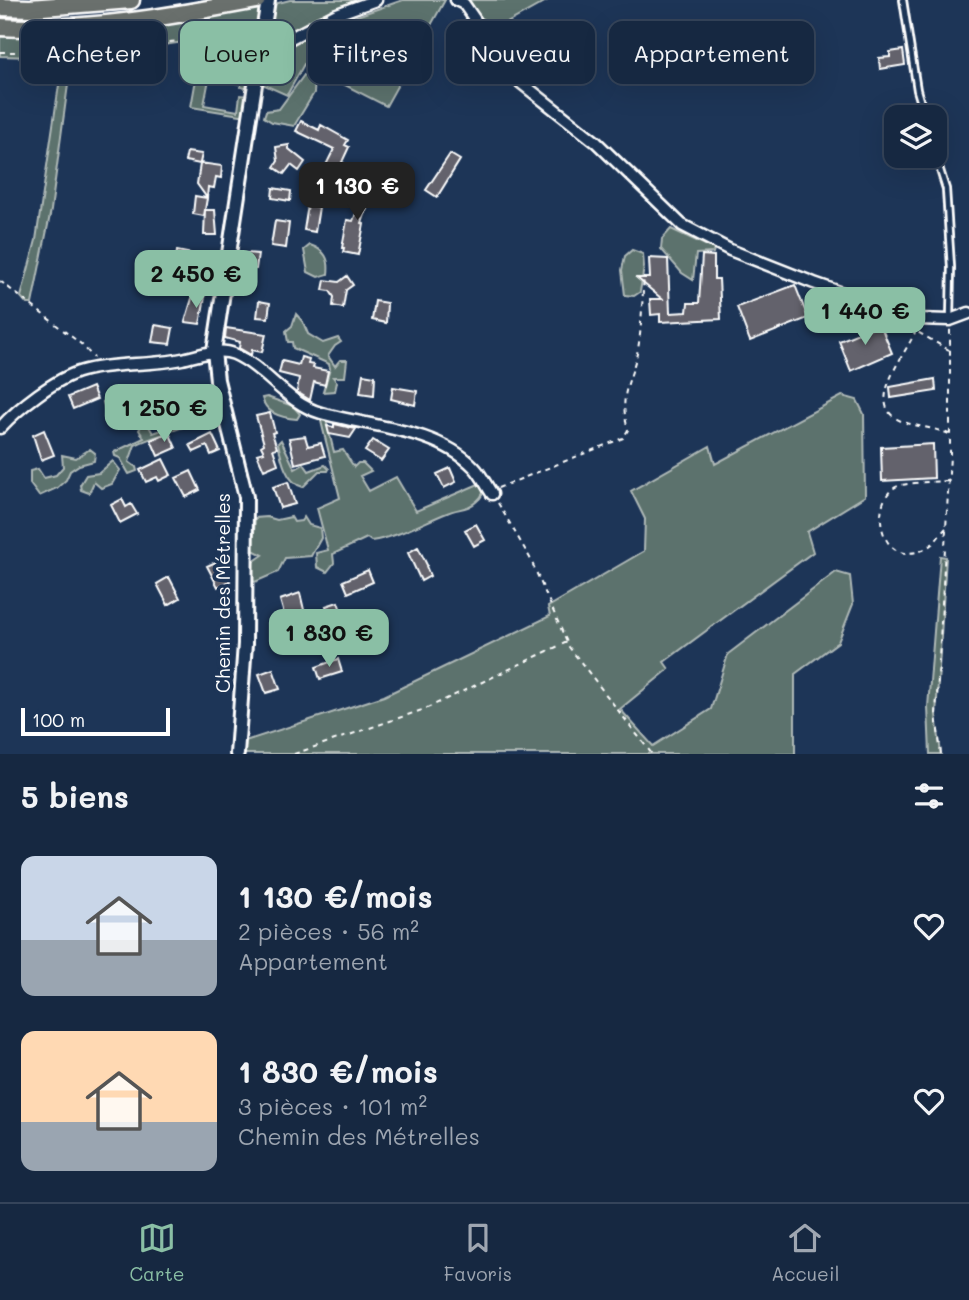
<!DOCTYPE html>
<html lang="fr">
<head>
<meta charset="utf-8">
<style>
  :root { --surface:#162841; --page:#23344c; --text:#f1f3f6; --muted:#9ea6b1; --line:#35445a; --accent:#8abfa5 }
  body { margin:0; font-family:Mali,sans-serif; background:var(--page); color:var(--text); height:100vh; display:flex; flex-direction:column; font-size:26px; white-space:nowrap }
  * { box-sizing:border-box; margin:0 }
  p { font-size:23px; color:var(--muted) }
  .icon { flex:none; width:38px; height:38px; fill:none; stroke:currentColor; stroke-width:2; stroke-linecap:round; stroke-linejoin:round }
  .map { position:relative; height:754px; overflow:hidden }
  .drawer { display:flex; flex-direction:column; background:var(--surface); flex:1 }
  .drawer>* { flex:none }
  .top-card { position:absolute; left:21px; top:21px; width:928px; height:63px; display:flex; gap:14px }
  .buttons { position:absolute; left:884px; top:105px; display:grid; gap:14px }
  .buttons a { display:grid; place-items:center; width:63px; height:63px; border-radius:14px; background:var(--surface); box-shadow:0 7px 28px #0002,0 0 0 2px var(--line); font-size:35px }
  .scale { position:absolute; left:21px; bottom:18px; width:149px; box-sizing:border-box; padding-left:7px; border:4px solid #fff; border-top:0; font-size:19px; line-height:24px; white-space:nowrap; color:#fff; -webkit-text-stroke:5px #1d3557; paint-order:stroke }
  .price { position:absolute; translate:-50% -60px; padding:0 16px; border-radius:14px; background:var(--accent); color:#111; font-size:23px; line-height:46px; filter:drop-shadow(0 2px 4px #0008) }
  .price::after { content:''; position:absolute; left:50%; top:42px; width:21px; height:16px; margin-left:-10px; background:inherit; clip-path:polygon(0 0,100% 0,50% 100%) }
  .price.on { background:#222; color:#fff }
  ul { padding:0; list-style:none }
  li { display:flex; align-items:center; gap:21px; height:175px; padding:0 21px }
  li span { display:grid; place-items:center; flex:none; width:196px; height:140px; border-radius:14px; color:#555 }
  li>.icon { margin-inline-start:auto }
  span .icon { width:84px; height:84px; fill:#fffc; stroke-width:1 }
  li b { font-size:30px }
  h2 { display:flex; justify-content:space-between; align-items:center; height:84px; padding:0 21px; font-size:30px }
  .chip { padding:0 24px; border-radius:14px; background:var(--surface); box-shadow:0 7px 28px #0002,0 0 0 2px var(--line); font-size:24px; line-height:63px }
  .chip.on { background:var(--accent); color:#111 }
  .tabs { display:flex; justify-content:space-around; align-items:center; height:98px; border-top:2px solid var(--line); background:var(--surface); font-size:19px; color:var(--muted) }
  .tabs a { display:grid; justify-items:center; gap:4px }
  .tabs .on { color:var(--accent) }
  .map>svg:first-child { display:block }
  .green { fill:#5c726d; stroke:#aeb8b6; stroke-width:2 }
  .building { fill:#63626c; stroke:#fff; stroke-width:2 }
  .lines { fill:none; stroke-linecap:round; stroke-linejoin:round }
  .service-casing { stroke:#fff; stroke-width:10 }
  .minor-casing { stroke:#fff; stroke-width:15 }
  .tertiary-casing { stroke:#fff; stroke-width:18 }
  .trunk-casing { stroke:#fff; stroke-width:21 }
  .path { stroke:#fff; stroke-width:2; stroke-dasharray:5 5; stroke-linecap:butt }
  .service { stroke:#1d3557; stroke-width:4.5 }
  .minor { stroke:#1d3557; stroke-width:10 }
  .tertiary { stroke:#1d3557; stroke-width:12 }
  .trunk { stroke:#6b706d; stroke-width:16 }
  .labels { text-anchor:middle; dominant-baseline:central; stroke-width:7; stroke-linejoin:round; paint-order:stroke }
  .street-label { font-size:19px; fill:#fff; stroke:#1d3557 }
</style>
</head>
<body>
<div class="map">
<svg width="969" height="754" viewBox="0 0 969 754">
  <rect width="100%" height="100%" fill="#1d3557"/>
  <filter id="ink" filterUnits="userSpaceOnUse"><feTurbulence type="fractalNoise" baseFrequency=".0143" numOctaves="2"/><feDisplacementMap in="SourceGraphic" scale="14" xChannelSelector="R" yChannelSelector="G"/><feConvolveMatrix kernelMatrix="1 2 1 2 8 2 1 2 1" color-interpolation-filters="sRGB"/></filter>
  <g filter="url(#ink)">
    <path class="green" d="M 290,0 L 362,0 L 318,16 L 297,31 L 277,39 L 272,36 L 268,30 L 274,4 Z
      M 403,0 L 445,0 L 386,106 L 304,64 L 287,95 L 260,83 L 264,63 L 269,57 L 328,26 Z
      M 469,0 L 548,0 L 489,33 Z
      M 260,7 L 250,89 L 241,87 L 241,84 L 209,79 L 204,105 L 238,111 L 240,95 L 249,96 L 247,116 L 191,107 L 198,68 L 246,79 L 249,48 L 197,40 L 150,47 L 72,55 L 51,210 L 32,304 L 27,304 L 21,297 L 36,240 L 63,58 L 0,56 L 0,37 L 129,32 Z
      M 304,75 L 309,75 L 315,78 L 314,93 L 294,126 L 272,122 L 264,117 L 266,111 L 279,109 Z
      M 671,229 L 714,249 L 713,253 L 696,254 L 693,280 L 682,273 L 661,249 L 662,239 Z
      M 310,245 C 325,250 330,259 328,274 L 318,277 L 308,272 L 304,250 Z
      M 632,250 L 643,254 L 644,267 L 640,292 L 634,296 L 625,295 L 622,270 L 625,256 Z
      M 296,314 L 303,322 L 308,334 L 323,343 L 338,338 L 341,342 L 335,346 L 328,356 L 335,366 L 340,360 L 347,360 L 345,377 L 333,377 L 337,382 L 335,391 L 323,392 L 330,369 L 329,364 L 293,348 L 292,342 L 288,342 L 286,331 L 292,326 Z
      M 122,389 L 126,398 L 127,416 L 114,415 L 114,406 L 108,412 L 105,410 L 103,402 Z
      M 842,396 L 857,400 L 864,414 L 865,496 L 807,532 L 813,552 L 664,662 L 669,669 L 620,709 L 653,746 L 711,709 L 728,654 L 836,572 L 850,576 L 853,604 L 838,642 L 795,674 L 795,754 L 241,754 L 242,742 L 384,696 L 550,616 L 548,607 L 644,551 L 645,519 L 631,491 L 710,446 L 715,464 Z
      M 267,397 L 293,406 L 300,414 L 297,419 C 282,418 266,414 262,398 Z
      M 219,411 L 215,415 C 188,427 161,433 135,445 L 129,462 L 136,467 L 137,471 L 129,474 L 120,458 L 115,456 L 114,452 L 144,438 L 139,430 L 142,424 L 148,425 L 153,433 Z
      M 325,416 L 334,452 L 343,450 L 354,467 L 358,463 L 363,463 L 371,471 L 360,476 L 369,491 L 396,477 L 416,511 L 481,483 L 485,487 C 484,493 482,497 477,501 C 468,510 458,508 447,513 C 424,522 396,538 371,541 L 367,538 L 333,554 L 334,563 L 327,572 L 317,567 L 316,553 L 328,550 L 317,508 L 340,498 L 320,417 Z
      M 281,440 L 295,469 L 304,464 L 309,471 L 325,465 L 329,469 L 328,471 L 319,471 L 303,487 C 286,483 281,458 278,443 Z
      M 90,449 L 95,453 L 94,461 L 79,465 L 70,471 L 66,480 L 57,488 L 39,496 L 30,484 L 30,471 L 38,469 L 44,478 L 56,475 L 63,467 L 62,455 L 76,458 Z
      M 113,461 L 120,470 L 112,484 L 101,488 L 94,482 L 89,493 L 81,490 L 80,485 L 86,475 L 99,473 Z
      M 267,517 L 277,520 L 291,517 L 294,522 L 301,521 L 304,517 L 309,525 L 320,528 L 321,538 L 311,556 L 285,558 L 278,572 L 255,582 L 249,579 L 250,564 L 263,555 L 251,549 L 249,542 L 254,533 L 255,518 Z
      M 940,556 L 946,557 L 936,715 L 941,754 L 930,754 L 928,707 Z"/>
    <path class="building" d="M 903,50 L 905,65 L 880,69 L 879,58 L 890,57 L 890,52 Z
      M 301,121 L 319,130 L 321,125 L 348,140 L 345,145 L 349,147 L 342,162 L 358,171 L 352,186 L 337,180 L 340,174 L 325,167 L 334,149 L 296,131 Z
      M 289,145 L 289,149 L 305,162 L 299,171 L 291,165 L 284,174 L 274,167 L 278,161 L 276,147 Z
      M 187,152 L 202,154 L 200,163 L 222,166 L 221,178 L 216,177 L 214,188 L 208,187 L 207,198 L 197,184 L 200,164 L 185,161 Z
      M 450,154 L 460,160 L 437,197 L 426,190 Z
      M 358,186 L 373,192 L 362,223 L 364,224 L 358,255 L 343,252 L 344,248 L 342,248 L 347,220 L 353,221 L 359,206 L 351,203 Z
      M 273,188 L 291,191 L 290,201 L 272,198 Z
      M 195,196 L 207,198 L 205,210 L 215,210 L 217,235 L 204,235 L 205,210 L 204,216 L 193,214 Z
      M 308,205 L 319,207 L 315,232 L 304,230 Z
      M 275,221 L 289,223 L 286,248 L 271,246 Z
      M 177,251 L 207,257 L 205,264 L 199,263 L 197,274 L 188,273 L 190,268 L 175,265 Z
      M 246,253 L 258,254 L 256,269 L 253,269 L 249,293 L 234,291 L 235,275 L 243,275 Z
      M 702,255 L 714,256 L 714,279 L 719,279 L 721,319 L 660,322 L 660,314 L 651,315 L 650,299 L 662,299 L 637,278 L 650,278 L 649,258 L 668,259 L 670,313 L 687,312 L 688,303 L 699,303 Z
      M 347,276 L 353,285 L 346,290 L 343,308 L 333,306 L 334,297 L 330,291 L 323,290 L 325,280 L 339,282 Z
      M 795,285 L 808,318 L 750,341 L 737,307 Z
      M 193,295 L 205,297 L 200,324 L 185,322 Z
      M 259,301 L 270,303 L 268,318 L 257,317 Z
      M 375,301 L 387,303 L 386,323 L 372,320 Z
      M 880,324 L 892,353 L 851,371 L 839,341 Z
      M 155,325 L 173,328 L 170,344 L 152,342 Z
      M 226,328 L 266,334 L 262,352 L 252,350 L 251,355 L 239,348 L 240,342 L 225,338 Z
      M 301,357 L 309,359 L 308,364 L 314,365 L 313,368 L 328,371 L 325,385 L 314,382 L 310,400 L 297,392 L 299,378 L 279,373 L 282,361 L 299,365 Z
      M 363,374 L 375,376 L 374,395 L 360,393 Z
      M 935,379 L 936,391 L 891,398 L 890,387 Z
      M 173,383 L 176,390 L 179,389 L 181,394 L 207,384 L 210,392 L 170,408 L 168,404 L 156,409 L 150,394 Z
      M 92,387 L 97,399 L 73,409 L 68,397 Z
      M 393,387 L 417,391 L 415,405 L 391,399 Z
      M 270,413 L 275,432 L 272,433 L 277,448 L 273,449 L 278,464 L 264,470 L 257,454 L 264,452 L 261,446 L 264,444 L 256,416 Z
      M 334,424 L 339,425 L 356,429 L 350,438 L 329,434 L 327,426 L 334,427 Z
      M 44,430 L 54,455 L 41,460 L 33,435 Z
      M 169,432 L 176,448 L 158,456 L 151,440 Z
      M 212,434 L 220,451 L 211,455 L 207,446 L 194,452 L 190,445 Z
      M 305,436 L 308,446 L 321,443 L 325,456 L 295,464 L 289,438 Z
      M 373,440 L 389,450 L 381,461 L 365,451 Z
      M 933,444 L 934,478 L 882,481 L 881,447 Z
      M 163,459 L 171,475 L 159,481 L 157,477 L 146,482 L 140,470 Z
      M 450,468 L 456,482 L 444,488 L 437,474 Z
      M 191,471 L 200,490 L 186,497 L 176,478 Z
      M 288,482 L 295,504 L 280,508 L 273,487 Z
      M 122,499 L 126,507 L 131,504 L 137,514 L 120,523 L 111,505 Z
      M 476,524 L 485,540 L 474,546 L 465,530 Z
      M 418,547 L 427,565 L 426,566 L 430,576 L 421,581 L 408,553 Z
      M 220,560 L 230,581 L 218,587 L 207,566 Z
      M 368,570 L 373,582 L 348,593 L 343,581 Z
      M 169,577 L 180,598 L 168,605 L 157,584 Z
      M 300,593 L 305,614 L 286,621 L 280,600 Z
      M 338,602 L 343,616 L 331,620 L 326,606 Z
      M 338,659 L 342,672 L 320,679 L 316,667 Z
      M 273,669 L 280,689 L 266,693 L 259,674 Z"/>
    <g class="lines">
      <g class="service-casing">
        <path id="service" d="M 903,0 L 917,90 L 925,117
          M 934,151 L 946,189 L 951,267 L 950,319"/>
      </g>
      <g class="minor-casing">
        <path id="minor" d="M 456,0 L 464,4 L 515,78 L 596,142 L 682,225 L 730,250 L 814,283 L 917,319 L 950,320 L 969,313
          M 260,54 L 337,14 L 376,0
          M 0,428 C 18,408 56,378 82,371 C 114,362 149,366 182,359 C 198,356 218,347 234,354 C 267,369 286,403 321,413 C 370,427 436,428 474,467 C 481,474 486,485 492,494"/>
      </g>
      <g class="tertiary-casing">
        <path id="tertiary" d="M 237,754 L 245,644 L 246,497 L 217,380 L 214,351 L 268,0"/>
      </g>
      <g class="trunk-casing">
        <path id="trunk" d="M 0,7 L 30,8 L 131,0
          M 0,27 C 87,32 172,16 257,0"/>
      </g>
      <path class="path" d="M 0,52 L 72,52 L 200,39 L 250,45
        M 0,281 L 81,344 L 94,358
        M 818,294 L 832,308 L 916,331 L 949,350
        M 916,330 C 907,353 862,405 901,421 C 916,427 933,427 949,434
        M 498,488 L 623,438 L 628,430 C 618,392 631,384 638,349 C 642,326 642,300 644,277
        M 498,503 L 530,558 L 569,647 L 652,754
        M 946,528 C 941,533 937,540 932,544 C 924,551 916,553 906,553 C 879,552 872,503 894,488 C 902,482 935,482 948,481
        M 294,754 L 425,709 L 567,642
        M 941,754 L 936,715 L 950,455 L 950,328"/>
      <use href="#service" class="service"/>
      <use href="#minor" class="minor"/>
      <use href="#tertiary" class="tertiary"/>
      <use href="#trunk" class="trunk"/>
    </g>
  </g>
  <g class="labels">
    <g class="street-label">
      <text transform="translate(222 593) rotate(-90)">Chemin des Métrelles</text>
    </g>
  </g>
</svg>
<div class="buttons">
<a><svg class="icon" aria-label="layers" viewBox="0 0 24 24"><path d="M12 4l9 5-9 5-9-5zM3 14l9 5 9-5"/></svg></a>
</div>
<div class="scale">100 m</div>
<b class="price on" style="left:357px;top:222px">1 130 €</b>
<b class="price" style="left:196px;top:310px">2 450 €</b>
<b class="price" style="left:865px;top:347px">1 440 €</b>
<b class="price" style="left:164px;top:444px">1 250 €</b>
<b class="price" style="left:329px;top:669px">1 830 €</b>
<div class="top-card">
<a class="chip">Acheter</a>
<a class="chip on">Louer</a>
<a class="chip">Filtres</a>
<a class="chip">Nouveau</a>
<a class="chip">Appartement</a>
</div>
</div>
<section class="drawer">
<h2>5 biens<svg class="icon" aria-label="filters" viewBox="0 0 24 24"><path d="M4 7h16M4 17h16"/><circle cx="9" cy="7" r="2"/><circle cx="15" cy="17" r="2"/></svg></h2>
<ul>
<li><span style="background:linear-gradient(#c9d6e8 60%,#9aa5b1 0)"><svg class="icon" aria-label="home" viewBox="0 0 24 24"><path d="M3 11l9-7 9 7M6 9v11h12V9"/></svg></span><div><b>1 130 €/mois</b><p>2 pièces · 56 m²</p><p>Appartement</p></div><svg class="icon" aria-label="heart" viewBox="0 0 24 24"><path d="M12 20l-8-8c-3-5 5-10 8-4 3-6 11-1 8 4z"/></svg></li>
<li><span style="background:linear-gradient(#ffd9b3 65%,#9aa5b1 0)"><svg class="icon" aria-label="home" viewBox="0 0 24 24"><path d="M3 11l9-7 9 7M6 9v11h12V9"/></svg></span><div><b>1 830 €/mois</b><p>3 pièces · 101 m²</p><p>Chemin des Métrelles</p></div><svg class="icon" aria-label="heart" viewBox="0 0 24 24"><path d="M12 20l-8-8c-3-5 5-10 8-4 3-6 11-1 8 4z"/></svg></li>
</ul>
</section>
<nav class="tabs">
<a class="on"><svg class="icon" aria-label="map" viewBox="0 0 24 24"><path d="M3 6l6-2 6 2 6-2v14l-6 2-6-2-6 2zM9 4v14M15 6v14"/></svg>Carte</a>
<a><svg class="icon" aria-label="saved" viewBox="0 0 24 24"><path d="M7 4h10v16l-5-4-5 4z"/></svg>Favoris</a>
<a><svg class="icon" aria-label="home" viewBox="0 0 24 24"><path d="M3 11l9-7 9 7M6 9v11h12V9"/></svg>Accueil</a>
</nav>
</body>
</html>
